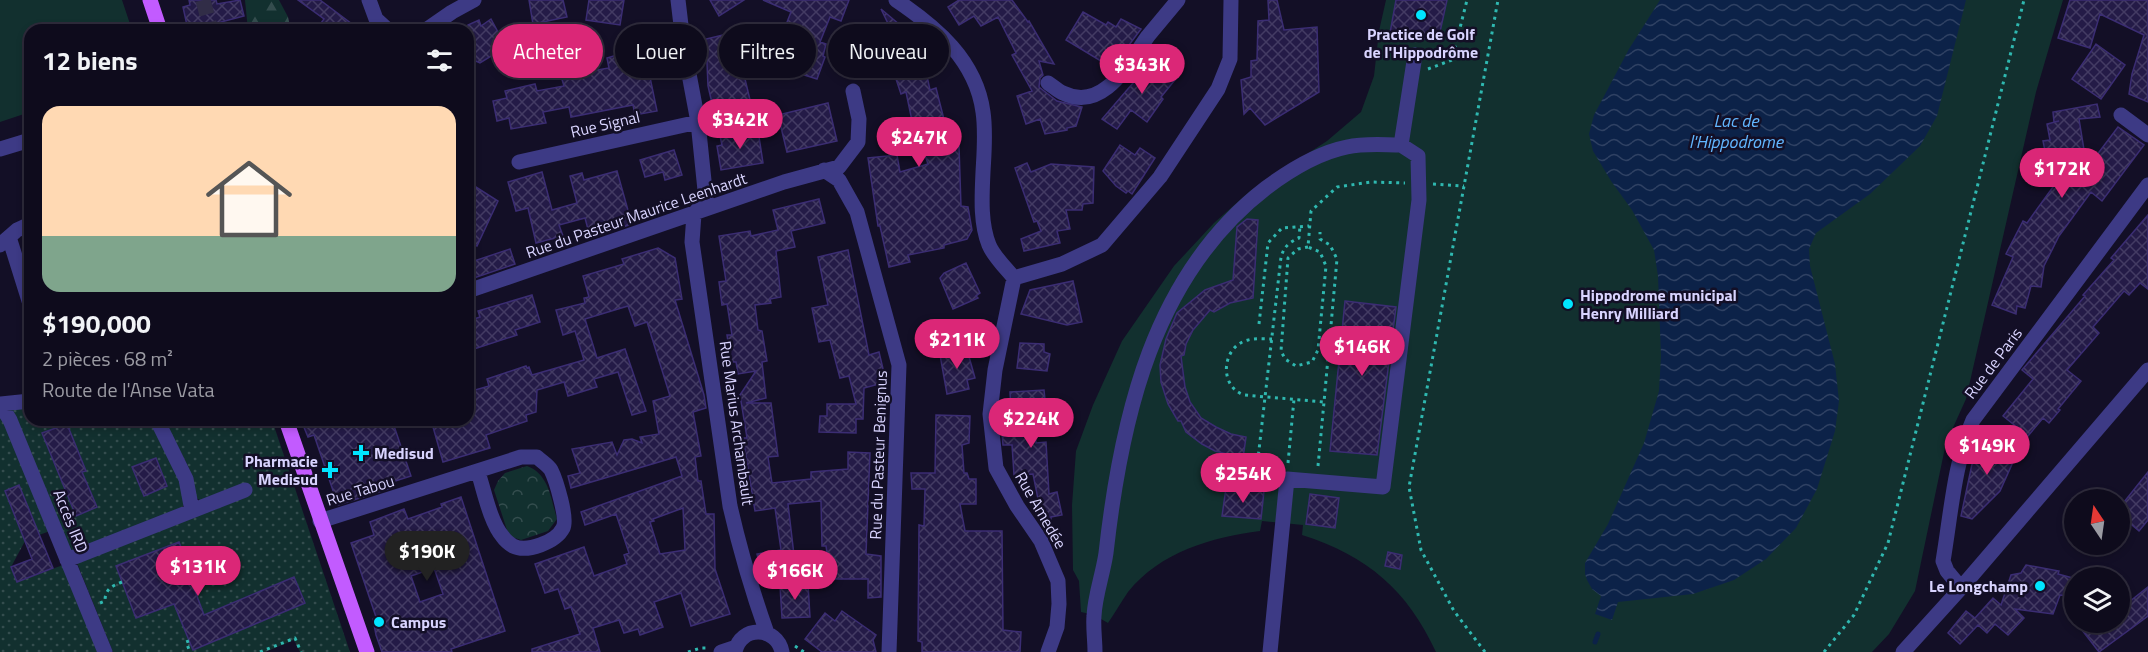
<!DOCTYPE html>
<html lang="fr">
<head>
<meta charset="utf-8">
<style>
  :root { --surface:#0e0b1c; --page:#171425; --text:#f1f3f6; --muted:#9b9ba3; --line:#2e2b3b; --accent:#db2777 }
  body { margin:0; font-family:"Titillium Web",sans-serif; background:var(--page); color:var(--text); height:100vh; display:flex; flex-direction:column; font-size:22px; white-space:nowrap }
  * { box-sizing:border-box; margin:0 }
  p { font-size:20px; color:var(--muted) }
  .icon { flex:none; width:33px; height:33px; fill:none; stroke:currentColor; stroke-width:2; stroke-linecap:round; stroke-linejoin:round }
  .map { position:relative; flex:1; overflow:hidden }
  .drawer { position:absolute; left:24px; top:24px; width:450px; height:402px; display:flex; flex-direction:column; background:var(--surface); border-radius:18px; box-shadow:0 3px 9px #0003,0 0 0 2px var(--line) }
  .drawer>* { flex:none }
  .hud { position:absolute; left:492px; top:24px; width:570px; height:54px; display:flex; gap:12px }
  .needle { width:39px; rotate:347deg }
  .buttons { position:absolute; left:2064px; top:489px; display:grid; gap:12px }
  .buttons a { display:grid; place-items:center; width:66px; height:66px; border-radius:50%; background:var(--surface); box-shadow:0 3px 9px #0003,0 0 0 2px var(--line); font-size:30px }
  .price { position:absolute; translate:-50% -51px; padding:0 14px; border-radius:21px; background:var(--accent); color:#fff; font-size:20px; line-height:39px; filter:drop-shadow(0 2px 3px #0008) }
  .price::after { content:''; position:absolute; left:50%; top:36px; width:18px; height:14px; margin-left:-9px; background:inherit; clip-path:polygon(0 0,100% 0,50% 100%) }
  .price.current { background:#222; color:#fff }
  ul { padding:0; list-style:none }
  li { display:grid; align-content:center; gap:12px; height:318px; padding:0 18px }
  li span { display:grid; place-items:center; height:186px; border-radius:18px; color:#555 }
  li>.icon { margin-inline-start:auto }
  span .icon { width:108px; height:108px; fill:#fffc; stroke-width:1 }
  li b { font-size:26px }
  h2 { display:flex; justify-content:space-between; align-items:center; height:72px; padding:0 18px; font-size:26px }
  .tag { padding:0 21px; border-radius:27px; background:var(--surface); box-shadow:0 3px 9px #0003,0 0 0 2px var(--line); font-size:21px; line-height:54px }
  .tag.current { background:var(--accent); color:#fff }
  .map>svg:first-child { display:block }
  .forest { fill:url(#forest-firs) }
  .park { fill:url(#park-crowns) }
  .garden { fill:url(#garden-dots) }
  .pitch { fill:#12302f }
  .water { fill:url(#water-waves) }
  .lines { fill:none; stroke-linecap:round; stroke-linejoin:round }
  .stream { stroke:#0c2248; stroke-width:5 }
  .building { fill:url(#building-cross-hatch); stroke:#3b2d73; stroke-width:1.5; fill-rule:evenodd }
  .minor-tunnel { stroke:#312d47; stroke-width:15; stroke-dasharray:15 8; stroke-linecap:butt }
  .path { stroke:#2fb8b0; stroke-width:3; stroke-dasharray:3 4.5; stroke-linecap:butt }
  .minor { stroke:#3d3a85; stroke-width:15 }
  .major { stroke:#c25bff; stroke-width:15 }
  .poi-dot { fill:#00e5ff; stroke:#130f26; stroke-width:2 }
  .labels { text-anchor:middle; dominant-baseline:central; stroke-width:5; stroke-linejoin:round; paint-order:stroke }
  .poi-label { font-size:16px; font-weight:bold; fill:#d9d4ff; stroke:#130f26; text-anchor:start }
  .street-label { font-size:16px; fill:#d9d4ff; stroke:#130f26 }
  .water-label { font-size:18px; font-style:italic; fill:#62b6ff; stroke:#130f26 }
</style>
</head>
<body>
<div class="map">
<svg width="2148" height="652" viewBox="0 0 2148 652">
  <defs>
    <pattern id="forest-firs" width="22" height="20" patternUnits="userSpaceOnUse" patternTransform="scale(1.5)"><rect width="22" height="20" fill="#12302f"/><path d="M5 1l3.5 6h-7zM16 11l3.5 6h-7z" fill="#344d4e"/></pattern>
    <pattern id="park-crowns" width="20" height="18" patternUnits="userSpaceOnUse" patternTransform="scale(1.5)"><rect width="20" height="18" fill="#12302f"/><path d="M2 6a3 3 0 1 1 6 0M12 15a3 3 0 1 1 6 0" fill="none" stroke="#344d4e"/></pattern>
    <pattern id="garden-dots" width="8" height="8" patternUnits="userSpaceOnUse" patternTransform="scale(1.5)"><rect width="8" height="8" fill="#12302f"/><path d="M2 2h.1M6 6h.1" fill="none" stroke="#344d4e" stroke-width="1.8" stroke-linecap="round"/></pattern>
    <pattern id="water-waves" width="16" height="10" patternUnits="userSpaceOnUse" patternTransform="scale(1.5)"><rect width="16" height="10" fill="#0c2248"/><path d="M0 5q4-4 8 0t8 0" fill="none" stroke="#2f4163"/></pattern>
    <pattern id="building-cross-hatch" width="8" height="8" patternUnits="userSpaceOnUse" patternTransform="scale(1.5)"><rect width="8" height="8" fill="#241b47"/><path d="M0 0l8 8M0 8l8-8" fill="none" stroke="#433b63"/></pattern>
  </defs>
  <rect width="100%" height="100%" fill="#130f26"/>
  <path class="forest" d="M 245,0 L 279,0 L 288,17 L 291,30 L 248,30 Z"/>
  <path class="park" d="M 527,466 C 549,474 551,499 557,519 L 548,531 L 521,540 L 512,537 L 507,530 L 494,490 L 498,481 L 505,473 Z"/>
  <path class="garden" d="M 30,404 L 30,420 L 151,420 L 182,483 L 186,498 L 181,510 L 75,553 L 66,549 L 8,407 Z
    M 0,414 L 50,531 L 39,535 L 19,485 L 5,491 L 25,541 L 11,567 L 17,582 L 63,565 L 98,652 L 0,652 Z
    M 164,420 L 272,420 L 350,652 L 300,652 L 294,640 L 265,652 L 113,652 L 77,563 L 203,502 L 195,497 L 189,468 Z"/>
  <path class="pitch" d="M 0,0 L 122,0 L 132,30 L 30,30 L 30,112 L 0,122 Z
    M 1386,0 L 2063,0 L 2036,92 L 1966,399 L 1946,443 L 1915,591 L 1889,634 L 1872,652 L 1436,652 C 1407,590 1368,556 1302,535 L 1303,525 L 1262,521 L 1260,531 C 1212,537 1160,552 1128,592 C 1121,602 1115,613 1108,623 L 1094,615 L 1081,612 L 1079,581 L 1073,570 L 1072,505 L 1076,451 L 1093,405 L 1122,341 L 1174,266 L 1214,223 L 1250,191 L 1327,141 L 1361,112 L 1374,76 L 1379,31 Z"/>
  <path class="water" d="M 1660,0 L 1966,0 L 1937,116 L 1920,146 L 1870,194 L 1816,233 L 1809,249 L 1810,266 L 1835,364 L 1839,401 L 1835,431 L 1817,489 L 1796,528 L 1766,559 L 1734,580 L 1693,594 L 1618,602 L 1612,620 L 1595,614 L 1601,596 L 1592,589 L 1587,580 L 1585,574 L 1585,563 L 1608,524 L 1644,443 L 1659,391 L 1661,356 L 1658,276 L 1654,250 L 1632,210 L 1611,181 L 1593,151 L 1589,134 L 1594,115 L 1629,49 Z"/>
  <g class="lines">
    <path class="stream" d="M 1595,642 L 1598,634"/>
  </g>
  <path class="building" d="M 189,0 L 216,0 L 217,4 L 240,0 L 244,16 L 221,22 L 223,30 L 188,30 L 183,7 L 190,5 Z
    M 298,0 L 320,0 L 360,30 L 316,30 L 324,19 Z
    M 529,0 L 563,0 L 567,17 L 533,24 Z
    M 589,0 L 624,0 L 620,25 L 586,20 Z
    M 710,0 L 744,0 L 719,16 Z
    M 763,0 L 849,0 L 841,21 L 830,17 L 820,42 L 826,44 L 823,56 L 825,57 L 817,79 L 779,67 L 786,48 L 778,45 L 791,12 Z
    M 959,0 L 1012,0 L 1028,22 L 1029,21 L 1054,64 L 1039,61 L 1043,75 L 1040,78 L 1039,87 L 1057,101 L 1082,107 L 1076,126 L 1067,128 L 1067,130 L 1045,134 L 1040,119 L 1026,124 L 1017,96 L 1032,91 L 1012,55 L 1016,53 L 998,17 L 981,26 L 974,16 L 959,25 L 948,7 Z
    M 1268,0 L 1277,0 L 1284,30 L 1317,27 L 1319,92 L 1265,125 L 1250,108 L 1244,114 L 1241,80 L 1251,77 L 1251,61 L 1257,60 L 1258,21 L 1269,20 Z
    M 1396,0 L 1447,0 L 1438,41 L 1390,33 Z
    M 2070,0 L 2148,0 L 2148,102 L 2129,94 L 2132,74 L 2144,35 L 2100,14 L 2090,48 L 2058,38 Z
    M 881,9 L 906,30 L 935,62 L 925,67 L 930,90 L 936,88 L 951,147 L 959,146 L 961,206 L 968,207 L 972,230 L 967,239 L 944,245 L 944,248 L 908,255 L 910,262 L 889,267 L 880,226 L 878,226 L 868,158 L 897,155 L 900,172 L 928,164 L 920,140 L 916,140 L 906,92 L 901,94 L 893,70 L 904,66 L 883,49 L 894,36 Z
    M 1083,12 L 1106,25 L 1108,22 L 1116,27 L 1121,19 L 1141,29 L 1108,73 L 1106,64 L 1066,40 Z
    M 491,19 L 506,47 L 480,63 L 473,60 L 468,48 L 468,25 L 479,20 L 481,26 Z
    M 748,29 L 749,50 L 738,50 L 751,104 L 714,112 L 708,86 L 706,39 Z
    M 640,43 L 643,54 L 645,53 L 657,111 L 635,115 L 633,105 L 571,117 L 569,107 L 543,112 L 546,123 L 511,129 L 509,118 L 497,121 L 493,101 L 507,98 L 505,91 L 535,84 L 537,91 L 564,86 L 561,76 L 609,68 L 607,58 L 617,55 L 615,48 Z
    M 2096,44 L 2125,65 L 2101,99 L 2072,79 Z
    M 1152,61 L 1179,75 L 1161,97 L 1163,99 L 1147,122 L 1131,110 L 1117,129 L 1102,119 Z
    M 828,103 L 837,141 L 787,152 L 778,115 Z
    M 2097,104 L 2100,117 L 2079,119 L 2087,168 L 2118,127 L 2144,145 L 2102,201 L 2091,192 L 2059,236 L 2044,266 L 2041,287 L 2031,286 L 2025,308 L 2017,306 L 2016,314 L 1992,305 L 2013,257 L 2006,254 L 2023,221 L 2027,223 L 2071,162 L 2052,166 L 2050,155 L 2046,156 L 2043,141 L 2050,140 L 2047,124 L 2059,121 L 2054,122 L 2053,112 Z
    M 758,130 L 763,163 L 721,170 L 717,146 L 722,145 L 720,136 Z
    M 1120,145 L 1135,155 L 1140,148 L 1155,158 L 1132,194 L 1128,191 L 1126,193 L 1116,186 L 1103,171 Z
    M 674,150 L 682,175 L 665,180 L 663,172 L 645,177 L 640,160 Z
    M 1027,163 L 1031,172 L 1051,164 L 1094,167 L 1093,203 L 1083,204 L 1082,210 L 1066,210 L 1070,229 L 1057,231 L 1060,243 L 1024,251 L 1021,239 L 1041,231 L 1037,221 L 1034,222 L 1015,168 Z
    M 617,171 L 631,221 L 628,221 L 629,225 L 595,236 L 594,231 L 589,233 L 585,218 L 559,225 L 563,236 L 536,243 L 528,208 L 516,211 L 508,182 L 542,172 L 552,210 L 577,203 L 570,176 L 582,173 L 584,180 Z
    M 468,182 L 498,201 L 477,246 L 468,242 Z
    M 819,199 L 825,223 L 791,231 L 795,247 L 776,251 L 781,297 L 770,299 L 771,303 L 755,305 L 758,330 L 762,331 L 767,361 L 762,362 L 766,398 L 746,403 L 771,403 L 778,456 L 768,457 L 772,483 L 811,479 L 811,472 L 848,469 L 848,452 L 870,453 L 866,554 L 881,556 L 881,597 L 868,598 L 868,579 L 831,579 L 826,546 L 822,546 L 821,501 L 788,504 L 796,572 L 785,574 L 784,566 L 762,574 L 757,554 L 781,550 L 775,508 L 755,511 L 743,438 L 747,438 L 740,395 L 756,371 L 738,374 L 736,362 L 731,362 L 727,335 L 732,335 L 727,304 L 722,305 L 719,282 L 726,281 L 719,236 L 750,231 L 751,236 L 778,230 L 773,210 Z
    M 2148,215 L 2148,289 L 2140,283 L 2129,295 L 2124,291 L 2093,327 L 2099,333 L 2067,370 L 2081,381 L 2058,409 L 2060,410 L 2049,423 L 2043,418 L 2028,436 L 2003,416 L 2033,379 L 2022,370 L 2085,296 L 2083,295 L 2114,260 L 2111,258 Z
    M 1247,219 L 1258,220 L 1253,298 L 1230,303 L 1214,312 L 1210,310 L 1193,330 L 1186,344 L 1184,355 L 1181,356 L 1185,387 L 1190,402 L 1201,418 L 1216,427 L 1231,434 L 1246,437 L 1243,458 L 1215,451 L 1202,444 L 1186,432 L 1181,421 L 1178,421 L 1168,404 L 1161,382 L 1160,365 L 1166,339 L 1177,313 L 1205,290 L 1233,280 L 1237,227 Z
    M 658,248 L 675,258 L 682,299 L 675,300 L 704,395 L 706,408 L 693,412 L 701,456 L 695,457 L 698,481 L 701,481 L 706,514 L 714,514 L 715,569 L 730,614 L 691,626 L 681,593 L 654,602 L 663,627 L 640,635 L 638,629 L 624,633 L 619,620 L 593,628 L 600,652 L 532,652 L 532,649 L 580,634 L 571,607 L 565,609 L 558,589 L 545,593 L 535,564 L 584,547 L 594,576 L 627,564 L 624,555 L 629,553 L 616,514 L 585,525 L 581,512 L 682,476 L 676,457 L 571,488 L 568,476 L 580,473 L 572,449 L 612,442 L 617,455 L 624,440 L 632,439 L 642,443 L 640,437 L 659,434 L 653,401 L 670,396 L 647,322 L 635,326 L 628,306 L 585,319 L 597,358 L 625,349 L 646,411 L 632,415 L 618,372 L 594,379 L 597,387 L 568,396 L 564,382 L 537,390 L 536,412 L 526,415 L 527,421 L 486,435 L 490,448 L 443,462 L 431,420 L 468,420 L 468,392 L 489,386 L 487,379 L 526,366 L 527,368 L 529,367 L 532,375 L 584,360 L 575,331 L 563,335 L 556,310 L 585,303 L 584,298 L 589,297 L 583,276 L 624,264 L 622,259 ZM 683,508 L 685,550 L 660,554 L 650,522 L 654,521 L 653,519 Z
    M 510,249 L 515,264 L 468,280 L 468,263 Z
    M 848,250 L 869,355 L 879,352 L 884,373 L 877,375 L 879,384 L 864,388 L 863,419 L 856,419 L 856,433 L 819,432 L 820,416 L 827,416 L 827,404 L 856,404 L 849,376 L 840,378 L 830,340 L 819,342 L 812,308 L 828,305 L 818,257 Z
    M 966,263 L 980,293 L 976,296 L 978,298 L 953,309 L 940,278 L 944,273 Z
    M 1073,281 L 1082,322 L 1067,325 L 1021,314 L 1030,290 Z
    M 532,295 L 540,322 L 515,330 L 517,335 L 468,351 L 468,321 L 480,317 L 478,311 Z
    M 1345,301 L 1396,307 L 1377,455 L 1330,451 Z
    M 1020,343 L 1044,344 L 1044,352 L 1050,354 L 1047,371 L 1017,368 Z
    M 966,346 L 975,378 L 967,380 L 969,389 L 947,394 L 940,355 L 949,351 Z
    M 1044,390 L 1046,409 L 1034,409 L 1036,443 L 1046,442 L 1049,494 L 1057,492 L 1062,515 L 1051,517 L 1051,523 L 1043,524 L 1033,474 L 1014,475 L 1012,445 L 1003,445 L 1002,433 L 1012,432 L 1010,392 Z
    M 936,415 L 970,416 L 969,443 L 962,445 L 964,473 L 967,473 L 969,479 L 976,479 L 976,504 L 960,504 L 965,531 L 1002,531 L 1003,630 L 1021,632 L 1020,652 L 922,652 L 922,642 L 918,641 L 919,525 L 924,526 L 925,489 L 912,489 L 911,473 L 935,473 Z
    M 301,420 L 392,420 L 411,476 L 392,482 L 394,487 L 338,505 L 314,435 L 308,437 Z
    M 67,424 L 86,471 L 82,472 L 97,507 L 76,516 L 42,433 Z
    M 1985,438 L 2017,453 L 2000,491 L 1972,519 L 1961,516 L 1975,450 Z
    M 156,458 L 167,486 L 144,496 L 132,467 Z
    M 2148,472 L 2148,520 L 2139,531 L 2120,515 L 2120,507 Z
    M 19,485 L 53,568 L 17,582 L 11,567 L 32,559 L 5,491 Z
    M 1226,488 L 1264,491 L 1261,519 L 1222,516 Z
    M 1310,494 L 1339,498 L 1335,528 L 1306,524 Z
    M 461,497 L 505,631 L 451,649 L 452,652 L 382,652 L 376,635 L 373,619 L 376,617 L 351,543 L 374,535 L 370,522 L 404,509 L 408,519 L 442,507 L 441,504 ZM 434,568 L 443,594 L 420,602 L 411,576 Z
    M 179,542 L 186,560 L 184,561 L 204,615 L 294,577 L 305,603 L 193,650 L 174,604 L 136,618 L 116,566 Z
    M 1388,552 L 1402,555 L 1400,569 L 1385,566 Z
    M 2026,565 L 2059,571 L 2058,574 L 2073,578 L 2070,596 L 2060,595 L 2053,614 L 2015,609 L 2024,618 L 2008,635 L 1995,624 L 1987,633 L 1978,625 L 1960,644 L 1948,633 L 1966,611 L 1975,618 L 1993,598 L 2001,605 L 2011,575 L 2021,573 Z
    M 808,584 L 810,617 L 782,618 L 780,586 Z
    M 2148,587 L 2148,616 L 2099,652 L 2082,630 L 2092,622 L 2120,622 L 2120,609 Z
    M 842,611 L 876,635 L 873,640 L 876,652 L 822,652 L 805,639 L 825,613 L 835,621 Z"/>
  <g class="lines">
    <path class="minor-tunnel" d="M 203,0 L 211,30"/>
    <path class="path" d="M 1428,69 L 1452,60 L 1467,0
      M 1433,184 L 1464,186
      M 1308,247 L 1298,249 L 1288,258 L 1281,351 L 1285,359 L 1296,366 L 1312,362 L 1318,350 L 1326,266 L 1320,252 L 1308,247 L 1311,211 L 1337,187 L 1371,182 L 1405,183
      M 1259,324 L 1268,243 L 1282,228 L 1309,226
      M 1272,339 C 1265,339 1255,338 1248,340 C 1222,346 1218,386 1244,395 L 1324,402 L 1337,259 L 1330,245 L 1320,239 L 1320,232
      M 1288,463 L 1294,399
      M 1318,466 L 1324,402
      M 1272,478 L 1256,476 L 1280,266 C 1281,251 1285,244 1299,238 L 1300,226
      M 100,603 L 105,601 C 105,589 112,586 122,582
      M 189,641 L 186,642 L 190,652
      M 795,646 L 804,652
      M 260,652 L 295,638 L 301,652
      M 688,652 L 701,648 L 709,648
      M 1485,652 L 1454,611 L 1421,550 L 1409,487 L 1498,0
      M 1824,652 L 1854,615 L 1888,543 L 2024,0"/>
    <path class="minor" d="M 369,0 L 376,19 L 388,30
      M 678,0 L 683,42 L 698,122 L 706,200 L 694,214 L 692,242 L 730,506 C 740,550 752,591 767,633
      M 896,0 C 936,27 976,60 983,112 C 986,132 984,153 983,172 C 982,195 980,223 989,245 C 994,257 1006,268 1014,278 L 1062,264 L 1102,245 L 1160,177 L 1218,89 L 1230,59 L 1231,0
      M 426,30 L 452,12 L 474,0
      M 1048,83 C 1053,86 1058,91 1063,93 C 1104,113 1129,62 1148,36 C 1158,24 1168,12 1178,0
      M 2121,115 L 2148,135
      M 0,149 L 30,140
      M 519,162 L 698,122
      M 824,170 L 839,180 L 857,212 L 899,365 L 889,652
      M 9,237 L 30,304
      M 0,245 L 17,230 L 30,224
      M 1014,278 L 995,370 L 990,414 L 996,468 L 1017,506 L 1041,541 L 1058,581 L 1059,604 L 1057,627 L 1048,652
      M 468,291 L 784,182 L 839,167 L 858,142 L 859,119 L 853,91
      M 0,404 L 10,420 L 105,652
      M 1,404 L 30,401
      M 157,420 L 186,479 L 192,511
      M 320,521 L 521,457 L 537,457 C 541,461 548,465 551,470 C 556,480 568,519 563,528 C 556,542 527,553 513,546 C 510,544 505,540 503,537 C 490,522 484,490 478,472
      M 67,560 L 245,490
      M 1961,588 L 1947,571 L 1943,561 C 1951,514 1954,463 1973,420 L 2148,185
      M 721,652 L 736,647
      M 735,652 C 740,625 777,626 782,652
      M 1095,652 C 1095,640 1093,627 1094,616 C 1095,595 1103,574 1106,553 C 1121,418 1153,275 1266,188 C 1290,170 1317,153 1347,147 C 1365,143 1383,145 1401,145 L 1415,55
      M 1270,652 L 1287,479 L 1383,487 L 1419,200 L 1418,156 L 1401,145
      M 1903,652 L 1961,588 L 2148,370"/>
    <path class="major" d="M 150,0 L 160,30
      M 286,420 L 367,652"/>
  </g>
  <g class="poi-dot">
    <circle cx="1421" cy="15" r="6"/>
    <circle cx="1568" cy="304" r="6"/>
    <path d="M358 444h6v6h6v6h-6v6h-6v-6h-6v-6h6z"/>
    <path d="M327 461h6v6h6v6h-6v6h-6v-6h-6v-6h6z"/>
    <circle cx="2040" cy="586" r="6"/>
    <circle cx="379" cy="622" r="6"/>
  </g>
  <g class="labels">
    <g class="poi-label">
      <text x="1421" y="34" text-anchor="middle">Practice de Golf<tspan x="1421" dy="18">de l'Hippodrôme</tspan></text>
      <text x="1580" y="295">Hippodrome municipal<tspan x="1580" dy="18">Henry Milliard</tspan></text>
      <text x="374" y="453">Medisud</text>
      <text x="318" y="461" text-anchor="end">Pharmacie<tspan x="318" dy="18">Medisud</tspan></text>
      <text x="2028" y="586" text-anchor="end">Le Longchamp</text>
      <text x="391" y="622">Campus</text>
    </g>
    <g class="street-label">
      <text transform="translate(605 124) rotate(-13)">Rue Signal</text>
      <text transform="translate(636 215) rotate(-19)">Rue du Pasteur Maurice Leenhardt</text>
      <text transform="translate(1993 363) rotate(-53)">Rue de Paris</text>
      <text transform="translate(737 423) rotate(82)">Rue Marius Archambault</text>
      <text transform="translate(878 455) rotate(-88)">Rue du Pasteur Benignus</text>
      <text transform="translate(360 490) rotate(-17)">Rue Tabou</text>
      <text transform="translate(1041 510) rotate(60)">Rue Amedée</text>
      <text transform="translate(71 521) rotate(68)">Accès IRD</text>
    </g>
    <g class="water-label">
      <text x="1736" y="120">Lac de<tspan x="1736" dy="21">l'Hippodrome</tspan></text>
    </g>
  </g>
</svg>
<div class="buttons">
<a><svg class="needle" viewBox="-14 -14 28 28"><path d="M0-13l5 13h-10z" fill="#e53935"/><path d="M0 13l5-13h-10z" fill="#9b9ba3"/></svg></a>
<a><svg class="icon" aria-label="layers" viewBox="0 0 24 24"><path d="M12 4l9 5-9 5-9-5zM3 14l9 5 9-5"/></svg></a>
</div>
<b class="price" style="left:1142px;top:95px">$343K</b>
<b class="price" style="left:740px;top:150px">$342K</b>
<b class="price" style="left:919px;top:168px">$247K</b>
<b class="price" style="left:2062px;top:199px">$172K</b>
<b class="price" style="left:957px;top:370px">$211K</b>
<b class="price" style="left:1362px;top:377px">$146K</b>
<b class="price" style="left:1031px;top:449px">$224K</b>
<b class="price" style="left:1987px;top:476px">$149K</b>
<b class="price" style="left:1243px;top:504px">$254K</b>
<b class="price current" style="left:427px;top:582px">$190K</b>
<b class="price" style="left:198px;top:597px">$131K</b>
<b class="price" style="left:795px;top:601px">$166K</b>
<div class="hud">
<a class="tag current">Acheter</a>
<a class="tag">Louer</a>
<a class="tag">Filtres</a>
<a class="tag">Nouveau</a>
</div>
<section class="drawer">
<h2>12 biens<svg class="icon" aria-label="filters" viewBox="0 0 24 24"><path d="M4 7h16M4 17h16"/><circle cx="9" cy="7" r="2"/><circle cx="15" cy="17" r="2"/></svg></h2>
<ul>
<li><span style="background:linear-gradient(#ffd9b3 70%,#7fa58c 0)"><svg class="icon" aria-label="home" viewBox="0 0 24 24"><path d="M3 11l9-7 9 7M6 9v11h12V9"/></svg></span><div><b>$190,000</b><p>2 pièces · 68 m²</p><p>Route de l'Anse Vata</p></div></li>
</ul>
</section>
</div>
</body>
</html>
